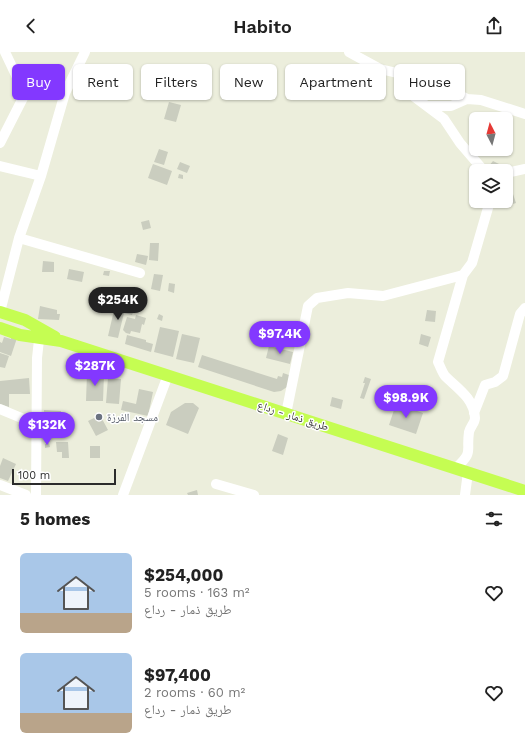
<!DOCTYPE html>
<html lang="en">
<head>
<meta charset="utf-8">
<style>
  :root { --surface:#fff; --page:#f6f6f6; --text:#222; --muted:#767676; --accent:#8338ff }
  body { margin:0; font-family:"Work Sans","Noto Naskh Arabic",sans-serif; background:var(--page); color:var(--text); height:100vh; display:flex; flex-direction:column; font-size:15px; white-space:nowrap }
  * { box-sizing:border-box; margin:0 }
  p { font-size:13px; color:var(--muted) }
  .icon { flex:none; width:22px; height:22px; fill:none; stroke:currentColor; stroke-width:2; stroke-linecap:round; stroke-linejoin:round }
  .map { position:relative; height:443px; overflow:hidden }
  .side { display:flex; flex-direction:column; background:var(--surface); flex:1 }
  .side>* { flex:none }
  .hud { position:absolute; left:12px; top:12px; width:501px; height:36px; display:flex; gap:8px }
  .needle { width:26px; rotate:354deg }
  .controls { position:absolute; left:469px; top:60px; display:grid; gap:8px }
  .controls a { display:grid; place-items:center; width:44px; height:44px; border-radius:6px; background:var(--surface); box-shadow:0 1px 3px #0004; font-size:20px }
  .scale { position:absolute; left:12px; bottom:10px; width:104px; box-sizing:border-box; padding-left:4px; border:2px solid #2b2b2b; border-top:0; font-size:11px; line-height:14px; white-space:nowrap; color:#2b2b2b; -webkit-text-stroke:3px #fff; paint-order:stroke }
  .price { position:absolute; translate:-50% -34px; padding:0 9px; border-radius:14px; background:var(--accent); color:#fff; font-size:13px; line-height:26px; filter:drop-shadow(0 1px 2px #0008) }
  .price::after { content:''; position:absolute; left:50%; top:24px; width:12px; height:9px; margin-left:-6px; background:inherit; clip-path:polygon(0 0,100% 0,50% 100%) }
  .price.selected { background:#222; color:#fff }
  ul { padding:0; list-style:none }
  li { display:flex; align-items:center; gap:12px; height:100px; padding:0 20px }
  li span { display:grid; place-items:center; flex:none; width:112px; height:80px; border-radius:6px; color:#555 }
  li>.icon { margin-inline-start:auto }
  span .icon { width:48px; height:48px; fill:#fffc; stroke-width:1 }
  li b { font-size:17px }
  h2 { display:flex; justify-content:space-between; align-items:center; height:48px; padding:0 20px; font-size:17px }
  .tag { padding:0 14px; border-radius:6px; background:var(--surface); box-shadow:0 1px 3px #0004; font-size:14px; line-height:36px }
  .tag.selected { background:var(--accent); color:#fff }
  header { display:flex; justify-content:space-between; align-items:center; height:52px; padding:0 20px; background:var(--surface); font-size:18px; font-weight:600 }
  .map>svg:first-child { display:block }
  .building { fill:#cacdbf }
  .lines { fill:none; stroke-linecap:round; stroke-linejoin:round }
  .minor { stroke:#fff; stroke-width:10 }
  .major { stroke:#c5fd52; stroke-width:12 }
  .worship-dot { fill:#6b7280; stroke:#fff; stroke-width:1.5 }
  .labels { text-anchor:middle; dominant-baseline:central; stroke-width:3; stroke-linejoin:round; paint-order:stroke }
  .street-label { font-size:11px; fill:#2b2b2b; stroke:#fff }
  .worship-label { font-size:11px; fill:#5b616d; stroke:#fff; text-anchor:start }
</style>
</head>
<body>
<header><svg class="icon" aria-label="back" viewBox="0 0 24 24"><path d="M15 5l-7 7 7 7"/></svg>Habito<svg class="icon" aria-label="share" viewBox="0 0 24 24"><path d="M12 15V3M7 8l5-5 5 5M5 13v7h14v-7"/></svg></header>
<div class="map">
<svg width="525" height="443" viewBox="0 0 525 443">
  <rect width="100%" height="100%" fill="#eceedc"/>
  <path class="building" d="M 169,50 L 181,53 L 176,70 L 164,67 Z
    M 159,97 L 168,100 L 164,113 L 154,110 Z
    M 475,97 L 488,97 L 482,104 Z
    M 493,109 L 501,113 L 498,119 L 488,115 Z
    M 180,110 L 190,114 L 187,121 L 177,117 Z
    M 153,112 L 172,119 L 167,133 L 148,126 Z
    M 179,122 L 183,123 L 183,127 L 178,126 Z
    M 506,135 L 511,136 L 516,151 L 503,155 L 501,149 L 506,149 Z
    M 149,168 L 151,176 L 143,178 L 141,170 Z
    M 150,191 L 159,191 L 158,209 L 149,208 Z
    M 137,202 L 148,204 L 146,213 L 135,210 Z
    M 43,209 L 54,210 L 54,220 L 42,220 Z
    M 69,217 L 84,220 L 82,230 L 67,227 Z
    M 104,219 L 110,219 L 109,224 L 103,223 Z
    M 154,222 L 163,223 L 160,239 L 151,237 Z
    M 169,231 L 175,232 L 174,241 L 168,239 Z
    M 127,241 L 133,242 L 132,247 L 127,246 Z
    M 105,250 L 111,251 L 109,260 L 99,258 L 100,251 L 105,252 Z
    M 40,254 L 57,258 L 57,262 L 60,262 L 59,268 L 38,267 Z
    M 115,254 L 134,258 L 132,263 L 124,261 L 118,286 L 108,284 Z
    M 427,258 L 436,259 L 435,270 L 425,269 Z
    M 159,262 L 163,264 L 162,269 L 157,267 Z
    M 136,263 L 146,266 L 144,273 L 142,272 L 140,281 L 131,279 L 130,282 L 126,281 L 123,278 L 127,265 L 135,267 Z
    M 160,275 L 179,279 L 173,305 L 154,300 Z
    M 182,282 L 200,286 L 194,311 L 176,307 Z
    M 421,282 L 431,285 L 428,295 L 419,292 Z
    M 127,283 L 146,288 L 146,290 L 153,292 L 151,300 L 125,292 Z
    M 11,284 L 17,286 L 11,304 L 0,300 L 0,290 L 2,291 L 4,285 L 11,287 Z
    M 269,294 L 293,300 L 290,312 L 266,306 Z
    M 0,301 L 9,304 L 5,316 L 0,315 Z
    M 202,303 L 277,327 L 278,324 L 282,325 L 283,321 L 292,324 L 287,335 L 281,339 L 274,340 L 198,315 Z
    M 87,321 L 104,322 L 103,349 L 86,349 Z
    M 365,325 L 371,327 L 364,347 L 360,346 L 365,331 L 363,331 Z
    M 29,326 L 30,342 L 9,342 L 9,355 L 0,352 L 0,329 Z
    M 108,326 L 121,327 L 119,352 L 106,351 Z
    M 139,337 L 153,340 L 148,364 L 121,358 L 123,349 L 136,352 Z
    M 332,345 L 343,348 L 341,357 L 330,354 Z
    M 185,351 L 193,351 L 199,356 L 188,382 L 166,373 L 171,360 Z
    M 396,352 L 423,361 L 416,382 L 389,373 Z
    M 44,358 L 61,359 L 60,376 L 43,375 Z
    M 100,363 L 108,378 L 96,384 L 88,369 Z
    M 278,382 L 288,386 L 283,403 L 272,399 Z
    M 56,390 L 68,390 L 69,406 L 62,406 L 62,400 L 57,400 Z
    M 49,391 L 50,395 L 45,396 L 45,392 Z
    M 90,394 L 100,394 L 100,406 L 90,406 Z
    M 3,406 L 16,412 L 8,429 L 0,426 L 0,414 Z
    M 197,438 L 198,443 L 188,443 L 187,441 Z"/>
  <g class="lines">
    <path class="minor" d="M 349,0 L 380,17 L 397,21 L 410,30 L 426,35 L 440,33 L 467,47 L 481,48 L 525,62
      M 404,26 L 405,32 L 412,43 L 444,67 L 460,91 L 484,119
      M 427,54 L 451,54 L 467,47
      M 0,91 L 25,42 L 5,0
      M 0,114 L 41,124
      M 506,121 L 525,117
      M 19,186 L 140,221
      M 0,260 L 19,186 L 41,124 L 65,41 L 85,0
      M 0,357 L 36,372
      M 474,361 L 485,333 L 495,330 L 503,324 L 520,262 L 525,256
      M 286,362 L 308,254 L 317,246 L 348,241 L 383,244 L 463,223 L 472,211 L 490,149
      M 456,416 C 474,399 466,401 469,380 C 470,375 475,371 475,366 C 474,346 457,336 445,324 C 442,320 440,314 438,310 L 463,223
      M 216,432 L 254,443
      M 0,433 L 26,443
      M 36,443 L 37,306 L 40,279
      M 123,443 L 168,323
      M 465,443 L 468,420"/>
    <path class="major" d="M 0,260 L 25,268 L 55,285
      M 0,276 L 20,283 L 61,289 L 525,439"/>
  </g>
  <circle class="worship-dot" cx="99" cy="365" r="4"/>
  <g class="labels">
    <g class="street-label">
      <text transform="translate(293 364) rotate(18)">طريق ذمار - رداع</text>
    </g>
    <g class="worship-label">
      <text x="107" y="365">مسجد الفرزة</text>
    </g>
  </g>
</svg>
<div class="controls">
<a><svg class="needle" viewBox="-14 -14 28 28"><path d="M0-13l5 13h-10z" fill="#e53935"/><path d="M0 13l5-13h-10z" fill="#767676"/></svg></a>
<a><svg class="icon" aria-label="layers" viewBox="0 0 24 24"><path d="M12 4l9 5-9 5-9-5zM3 14l9 5 9-5"/></svg></a>
</div>
<div class="scale">100 m</div>
<b class="price selected" style="left:118px;top:269px">$254K</b>
<b class="price" style="left:280px;top:303px">$97.4K</b>
<b class="price" style="left:95px;top:335px">$287K</b>
<b class="price" style="left:406px;top:367px">$98.9K</b>
<b class="price" style="left:47px;top:394px">$132K</b>
<div class="hud">
<a class="tag selected">Buy</a>
<a class="tag">Rent</a>
<a class="tag">Filters</a>
<a class="tag">New</a>
<a class="tag">Apartment</a>
<a class="tag">House</a>
</div>
</div>
<section class="side">
<h2>5 homes<svg class="icon" aria-label="filters" viewBox="0 0 24 24"><path d="M4 7h16M4 17h16"/><circle cx="9" cy="7" r="2"/><circle cx="15" cy="17" r="2"/></svg></h2>
<ul>
<li><span style="background:linear-gradient(#a9c7e8 75%,#b9a48a 0)"><svg class="icon" aria-label="home" viewBox="0 0 24 24"><path d="M3 11l9-7 9 7M6 9v11h12V9"/></svg></span><div><b>$254,000</b><p>5 rooms · 163 m²</p><p>طريق ذمار - رداع</p></div><svg class="icon" aria-label="heart" viewBox="0 0 24 24"><path d="M12 20l-8-8c-3-5 5-10 8-4 3-6 11-1 8 4z"/></svg></li>
<li><span style="background:linear-gradient(#a9c7e8 75%,#b9a48a 0)"><svg class="icon" aria-label="home" viewBox="0 0 24 24"><path d="M3 11l9-7 9 7M6 9v11h12V9"/></svg></span><div><b>$97,400</b><p>2 rooms · 60 m²</p><p>طريق ذمار - رداع</p></div><svg class="icon" aria-label="heart" viewBox="0 0 24 24"><path d="M12 20l-8-8c-3-5 5-10 8-4 3-6 11-1 8 4z"/></svg></li>
</ul>
</section>
</body>
</html>
